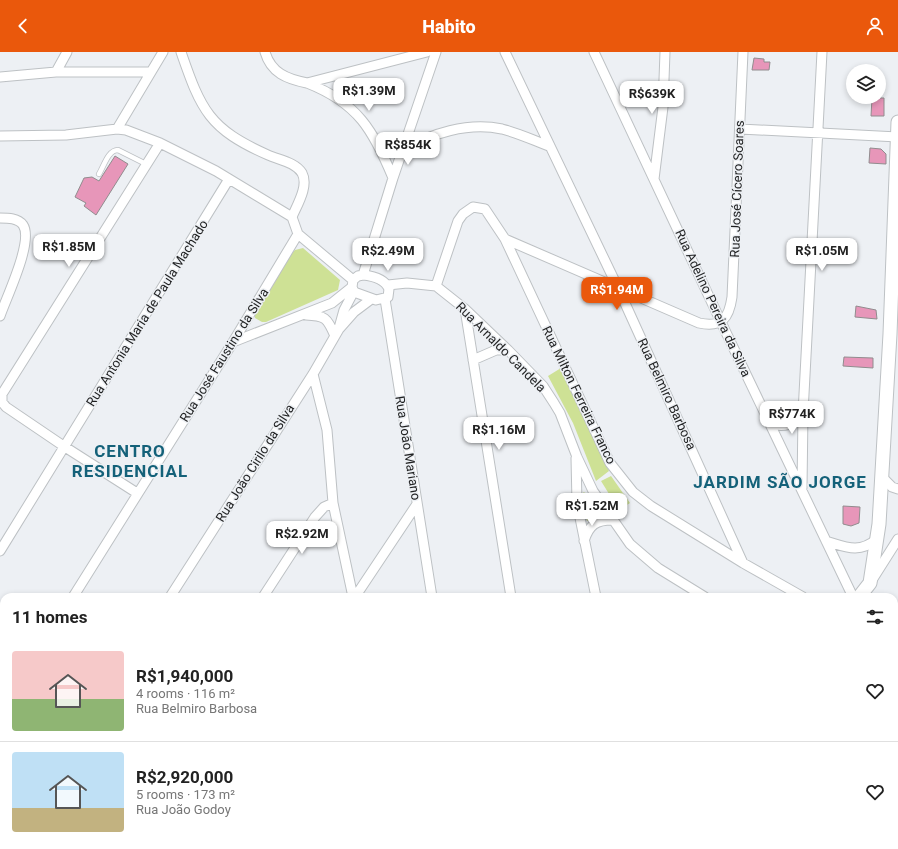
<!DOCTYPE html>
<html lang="en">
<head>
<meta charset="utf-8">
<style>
  :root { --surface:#fff; --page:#f6f6f6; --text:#222; --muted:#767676; --line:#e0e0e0; --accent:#ea580c }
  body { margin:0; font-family:Roboto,sans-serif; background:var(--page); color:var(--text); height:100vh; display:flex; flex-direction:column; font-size:15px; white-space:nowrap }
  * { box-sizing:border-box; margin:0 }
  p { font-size:13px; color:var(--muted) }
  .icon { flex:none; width:22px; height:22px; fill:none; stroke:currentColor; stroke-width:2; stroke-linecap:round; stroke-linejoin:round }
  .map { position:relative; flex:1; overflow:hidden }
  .details { position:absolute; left:0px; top:541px; width:898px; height:256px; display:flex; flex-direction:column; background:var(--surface); border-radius:12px 12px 0 0; box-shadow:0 2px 6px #0003 }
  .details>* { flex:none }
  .fabs { position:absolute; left:846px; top:12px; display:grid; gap:8px }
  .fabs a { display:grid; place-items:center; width:40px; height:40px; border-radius:50%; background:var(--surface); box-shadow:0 2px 6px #0003; font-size:20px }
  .price { position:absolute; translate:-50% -34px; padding:0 9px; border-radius:8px; background:#fff; color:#222; font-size:13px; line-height:26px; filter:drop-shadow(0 1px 2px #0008) }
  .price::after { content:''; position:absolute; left:50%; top:24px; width:12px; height:9px; margin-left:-6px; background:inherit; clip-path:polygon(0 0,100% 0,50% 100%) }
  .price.active { background:var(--accent); color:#fff }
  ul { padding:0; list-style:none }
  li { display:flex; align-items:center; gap:12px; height:100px; padding:0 12px }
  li+li { border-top:1px solid var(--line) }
  li span { display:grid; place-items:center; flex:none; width:112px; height:80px; border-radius:4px; color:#555 }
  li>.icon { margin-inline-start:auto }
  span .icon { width:48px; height:48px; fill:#fffc; stroke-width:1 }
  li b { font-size:17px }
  h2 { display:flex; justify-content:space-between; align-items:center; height:48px; padding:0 12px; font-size:17px }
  header { display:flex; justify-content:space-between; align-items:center; height:52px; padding:0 12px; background:var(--accent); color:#fff; font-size:18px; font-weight:800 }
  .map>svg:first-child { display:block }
  .green { fill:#cee195 }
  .building { fill:#e796b9; stroke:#918c8e }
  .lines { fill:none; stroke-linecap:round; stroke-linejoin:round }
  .lane-casing { stroke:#bdc1c4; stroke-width:6 }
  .street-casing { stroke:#bdc1c4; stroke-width:11 }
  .secondary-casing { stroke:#bdc1c4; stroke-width:15 }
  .lane { stroke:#fff; stroke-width:4.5 }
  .street { stroke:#fff; stroke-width:9 }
  .secondary { stroke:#fff; stroke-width:13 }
  .labels { text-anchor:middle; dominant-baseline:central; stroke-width:3; stroke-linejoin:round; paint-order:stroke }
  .street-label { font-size:13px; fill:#1f2021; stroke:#edf0f4 }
  .district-label { font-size:17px; font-weight:bold; letter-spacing:1px; fill:#146179; stroke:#edf0f4 }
</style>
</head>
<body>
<header><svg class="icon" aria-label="back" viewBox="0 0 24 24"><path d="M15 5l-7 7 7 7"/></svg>Habito<svg class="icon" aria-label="person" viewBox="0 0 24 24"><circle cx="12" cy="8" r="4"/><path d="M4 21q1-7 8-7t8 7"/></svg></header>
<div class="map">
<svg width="898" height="797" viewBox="0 0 898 797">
  <rect width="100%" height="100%" fill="#edf0f4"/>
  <path class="green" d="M 303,196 L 340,228 L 338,238 L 266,270 L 262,270 L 255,266 L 255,262 L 258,255 L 292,201 L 295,198 Z
    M 561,316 L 609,419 L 596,429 L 573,371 L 548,324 Z
    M 611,424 L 630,451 L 619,458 L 601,429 Z
    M 584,440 L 601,462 L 587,469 L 582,442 Z"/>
  <path class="building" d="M 754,6 L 764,7 L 764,10 L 770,10 L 769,18 L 752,18 Z
    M 872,46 L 884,46 L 884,64 L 871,64 Z
    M 870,96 L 881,97 L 886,102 L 886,112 L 869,111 Z
    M 115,104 L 128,112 L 96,163 L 84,154 L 86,151 L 75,145 L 84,126 L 92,125 L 99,129 Z
    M 856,254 L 876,258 L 877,267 L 855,265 Z
    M 844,305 L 873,306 L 873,316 L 843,314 Z
    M 843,454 L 860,455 L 859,471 L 851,474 L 843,472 Z"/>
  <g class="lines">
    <g class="lane-casing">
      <path id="lane" d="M 99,122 C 104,114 108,98 118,98 L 146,112
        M 540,793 L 545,797
        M 424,797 L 428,793"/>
    </g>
    <g class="street-casing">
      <path id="street" d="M 181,0 C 201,58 209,77 268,103 C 279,108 295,110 302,121 C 309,134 297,153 292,165
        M 265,0 C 271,21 287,27 307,31 L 427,0
        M 505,0 L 619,238 L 743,511
        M 594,0 L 721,270 L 853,545
        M 56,20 L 67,0
        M 0,25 L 56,20 L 150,20
        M 307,31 C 358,51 373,78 393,126
        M 117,77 L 163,0
        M 740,77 L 898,85
        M 0,84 L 66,83 L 117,77 L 126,78 L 160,91 L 216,119 L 292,165 L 298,182 L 353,228
        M 402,99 C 431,81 468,70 502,77 C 518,81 533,88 549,94
        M 654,127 L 663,55 L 665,0
        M 0,166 C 8,166 18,166 23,173 C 34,189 6,246 0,264
        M 505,187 L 699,271 C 722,276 729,266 732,245 L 743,0
        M 363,223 L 393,126 L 436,0
        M 363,223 C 373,224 385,227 389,237 L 388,245 L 376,248 L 354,240 L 352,235 L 353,228 L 358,224 Z
        M 388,233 L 407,231 L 436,234 L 465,257 L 508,298 L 543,334 L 554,351 L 560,361 L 577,405 L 593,439 L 630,492 L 658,516 L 705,545
        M 436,234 L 458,169 L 463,162 L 473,155 L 485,157 L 505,187 L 610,411 L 633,440 L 651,454 L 743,511 L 803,545
        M 385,247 L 432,545
        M 465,257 L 511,545
        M 306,263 C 325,264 327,265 335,284
        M 339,276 L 344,258 L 354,239
        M 233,290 L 332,251 L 352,235
        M 473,308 L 496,298 L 508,298
        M 313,322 L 327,378 L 333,451 L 353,545
        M 770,372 C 785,376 793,373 803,361
        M 576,406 L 577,451 L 596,545
        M 882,425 L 892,435 L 898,437
        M 802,436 L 803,361 L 822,0
        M 137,441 L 65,395 L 6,355 L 2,350 L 2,342 L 160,91
        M 584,489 C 589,473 596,468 612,468
        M 826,489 C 846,495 859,502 877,487
        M 0,499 L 229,127
        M 872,528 L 898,487
        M 73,545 L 233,290 L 298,182
        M 170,545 L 313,322 L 339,277 L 354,260 L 370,248
        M 263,545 L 315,465 L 324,455 L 333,451
        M 355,545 L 417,452
        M 894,601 L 898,600
        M 0,660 L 4,654
        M 894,678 L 898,683
        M 894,692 L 898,688
        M 0,792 L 4,792
        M 165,793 L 166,797
        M 308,793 L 309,797
        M 642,793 L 645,797
        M 13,797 L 15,793
        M 106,797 L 108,793
        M 197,797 L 199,793
        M 294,797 L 297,793
        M 816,797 L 819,793"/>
    </g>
    <g class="secondary-casing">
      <path id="secondary" d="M 859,545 L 870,531 L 879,472 L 890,282 L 898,70
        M 695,797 L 698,793"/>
    </g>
    <use href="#lane" class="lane"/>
    <use href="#street" class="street"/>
    <use href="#secondary" class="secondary"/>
  </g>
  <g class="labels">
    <g class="street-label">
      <text transform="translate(737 137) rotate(-88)">Rua José Cícero Soares</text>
      <text transform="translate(713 251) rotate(65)">Rua Adelino Pereira da Silva</text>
      <text transform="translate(147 261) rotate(-58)">Rua Antonia Maria de Paula Machado</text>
      <text transform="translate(501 295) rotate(45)">Rua Arnaldo Candela</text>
      <text transform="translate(224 303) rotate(-58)">Rua José Faustino da Silva</text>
      <text transform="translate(667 342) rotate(65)">Rua Belmiro Barbosa</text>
      <text transform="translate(579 343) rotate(64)">Rua Milton Ferreira Franco</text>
      <text transform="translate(408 396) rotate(81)">Rua João Mariano</text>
      <text transform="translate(255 411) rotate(-58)">Rua João Cirilo da Silva</text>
    </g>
    <g class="district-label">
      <text x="130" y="399">CENTRO<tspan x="130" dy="20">RESIDENCIAL</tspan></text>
      <text x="780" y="430">JARDIM SÃO JORGE</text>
    </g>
  </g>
</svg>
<div class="fabs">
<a><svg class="icon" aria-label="layers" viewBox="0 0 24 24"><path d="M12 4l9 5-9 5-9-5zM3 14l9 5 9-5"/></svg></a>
</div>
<b class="price" style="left:369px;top:60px">R$1.39M</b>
<b class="price" style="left:652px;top:63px">R$639K</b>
<b class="price" style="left:408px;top:114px">R$854K</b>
<b class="price" style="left:69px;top:216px">R$1.85M</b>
<b class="price" style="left:388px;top:220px">R$2.49M</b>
<b class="price" style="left:822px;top:220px">R$1.05M</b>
<b class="price active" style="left:617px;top:259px">R$1.94M</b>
<b class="price" style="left:792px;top:383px">R$774K</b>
<b class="price" style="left:499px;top:399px">R$1.16M</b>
<b class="price" style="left:592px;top:475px">R$1.52M</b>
<b class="price" style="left:302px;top:503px">R$2.92M</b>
<section class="details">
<h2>11 homes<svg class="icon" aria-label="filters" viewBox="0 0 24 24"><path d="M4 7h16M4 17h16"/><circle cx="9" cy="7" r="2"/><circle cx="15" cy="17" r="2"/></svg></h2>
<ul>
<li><span style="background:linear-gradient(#f6c9c9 60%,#8fb573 0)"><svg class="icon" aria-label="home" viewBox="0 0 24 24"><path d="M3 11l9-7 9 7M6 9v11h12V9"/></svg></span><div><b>R$1,940,000</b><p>4 rooms · 116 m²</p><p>Rua Belmiro Barbosa</p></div><svg class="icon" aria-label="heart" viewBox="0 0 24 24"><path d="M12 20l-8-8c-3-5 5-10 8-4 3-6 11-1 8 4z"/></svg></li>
<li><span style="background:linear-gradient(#bfe0f5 70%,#c2b280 0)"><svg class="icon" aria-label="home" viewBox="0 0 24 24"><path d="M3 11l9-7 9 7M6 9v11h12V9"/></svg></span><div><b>R$2,920,000</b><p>5 rooms · 173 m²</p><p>Rua João Godoy</p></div><svg class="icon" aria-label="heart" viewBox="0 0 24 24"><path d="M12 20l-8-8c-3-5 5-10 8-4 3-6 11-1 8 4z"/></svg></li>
</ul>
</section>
</div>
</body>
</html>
